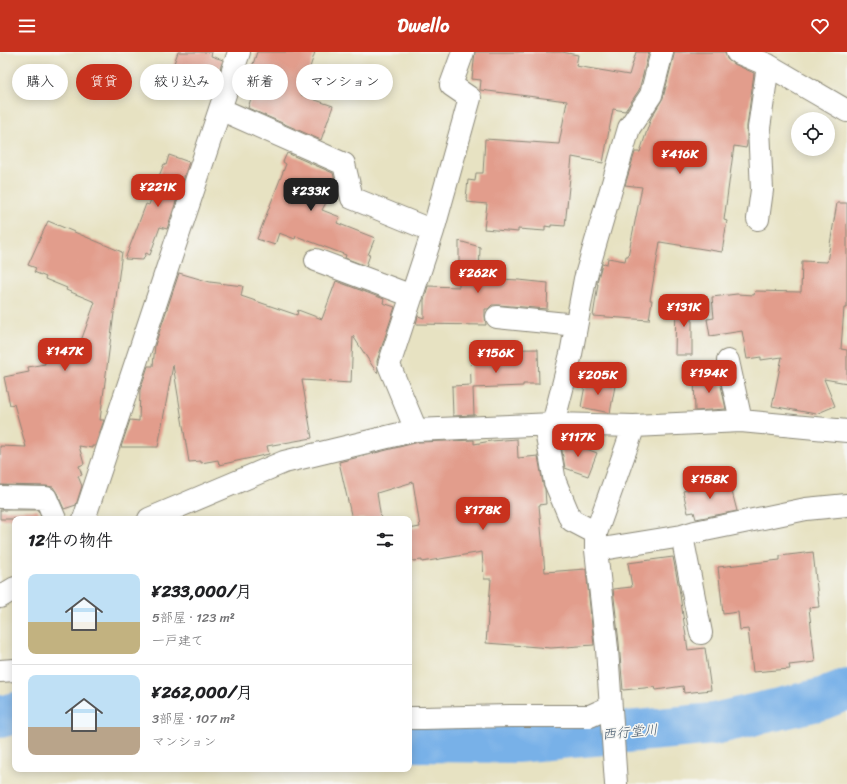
<!DOCTYPE html>
<html lang="ja">
<head>
<meta charset="utf-8">
<style>
  :root { --surface:#fff; --page:#f2f2f2; --text:#202124; --muted:#757577; --line:#e0e0e0; --accent:#c8321e }
  body { margin:0; font-family:Sriracha,"Klee One",sans-serif; background:var(--page); color:var(--text); height:100vh; display:flex; flex-direction:column; font-size:15px; white-space:nowrap }
  * { box-sizing:border-box; margin:0 }
  p { font-size:13px; color:var(--muted) }
  .icon { flex:none; width:22px; height:22px; fill:none; stroke:currentColor; stroke-width:2; stroke-linecap:round; stroke-linejoin:round }
  .map { position:relative; flex:1; overflow:hidden }
  .side { position:absolute; left:12px; top:464px; width:400px; height:256px; display:flex; flex-direction:column; background:var(--surface); border-radius:8px; box-shadow:0 2px 10px #0003 }
  .side>* { flex:none }
  .guide { position:absolute; left:12px; top:12px; width:400px; height:36px; display:flex; gap:8px }
  .controls { position:absolute; left:791px; top:60px; display:grid; gap:8px }
  .controls a { display:grid; place-items:center; width:44px; height:44px; border-radius:50%; background:var(--surface); box-shadow:0 2px 10px #0003; font-size:20px }
  .price { position:absolute; translate:-50% -34px; padding:0 9px; border-radius:8px; background:var(--accent); color:#fff; font-size:13px; line-height:26px; filter:drop-shadow(0 1px 2px #0008) }
  .price::after { content:''; position:absolute; left:50%; top:24px; width:12px; height:9px; margin-left:-6px; background:inherit; clip-path:polygon(0 0,100% 0,50% 100%) }
  .price.current { background:#222; color:#fff }
  ul { padding:0; list-style:none }
  li { display:flex; align-items:center; gap:12px; height:100px; padding:0 16px }
  li+li { border-top:1px solid var(--line) }
  li span { display:grid; place-items:center; flex:none; width:112px; height:80px; border-radius:8px; color:#555 }
  li>.icon { margin-inline-start:auto }
  span .icon { width:48px; height:48px; fill:#fffc; stroke-width:1 }
  li b { font-size:17px }
  h2 { display:flex; justify-content:space-between; align-items:center; height:48px; padding:0 16px; font-size:17px }
  .chip { padding:0 14px; border-radius:18px; background:var(--surface); box-shadow:0 2px 10px #0003; font-size:14px; line-height:36px }
  .chip.current { background:var(--accent); color:#fff }
  header { display:flex; justify-content:space-between; align-items:center; height:52px; padding:0 16px; background:var(--accent); color:#fff; font-size:18px; font-weight:700 }
  .map>svg:first-child { display:block }
  .lines { fill:none; stroke-linecap:round; stroke-linejoin:round }
  .river { stroke:#78b1e8; stroke-width:42 }
  .building { fill:#e29d8c }
  .minor-casing { stroke:#898676; stroke-width:24 }
  .minor { stroke:#fff; stroke-width:22 }
  .labels { text-anchor:middle; dominant-baseline:central; stroke-width:3; stroke-linejoin:round; paint-order:stroke }
  .water-label { font-size:14px; font-style:italic; fill:#465a6d; stroke:#f6f6f2 }
</style>
</head>
<body>
<header><svg class="icon" aria-label="menu" viewBox="0 0 24 24"><path d="M4 6h16M4 12h16M4 18h16"/></svg>Dwello<svg class="icon" aria-label="heart" viewBox="0 0 24 24"><path d="M12 20l-8-8c-3-5 5-10 8-4 3-6 11-1 8 4z"/></svg></header>
<div class="map">
<svg width="847" height="732" viewBox="0 0 847 732">
  <rect width="100%" height="100%" fill="#f6f6f2"/>
  <filter id="ink" filterUnits="userSpaceOnUse"><feTurbulence type="fractalNoise" baseFrequency=".025" numOctaves="2"/><feDisplacementMap in="SourceGraphic" scale="8" xChannelSelector="R" yChannelSelector="G"/><feConvolveMatrix kernelMatrix="1 2 1 2 8 2 1 2 1" color-interpolation-filters="sRGB"/></filter>
  <filter id="wash" filterUnits="userSpaceOnUse"><feTurbulence type="fractalNoise" baseFrequency=".012" numOctaves="4" result="noise"/><feDisplacementMap in="SourceGraphic" scale="16" xChannelSelector="R" yChannelSelector="G"/><feGaussianBlur stdDeviation="0.9" result="paint"/><feColorMatrix in="noise" values="0 0 0 0 0 0 0 0 0 0 0 0 0 0 0 0 0 1.4 0 .05"/><feComposite in="paint" operator="in"/></filter>
  <g filter="url(#wash)">
    <rect width="100%" height="100%" fill="#e7e2c2"/>
    <g class="lines">
      <path class="river" d="M 0,665 L 15,661
        M 409,689 L 516,690 L 714,672 L 822,647 L 847,637"/>
    </g>
    <g id="blocks">
      <path class="building" d="M 178,0 L 212,0 L 211,4 L 223,8 L 213,38 L 191,31 L 190,34 L 169,25 Z
        M 257,0 L 315,0 L 301,43 L 333,54 L 321,88 L 248,56 L 258,24 L 250,21 Z
        M 475,0 L 562,0 L 578,3 L 576,14 L 629,23 L 636,0 L 649,0 L 639,38 L 625,59 L 613,57 L 603,111 L 572,105 L 565,174 L 551,173 L 551,175 L 545,174 L 545,179 L 518,177 L 518,180 L 484,177 L 487,152 L 467,150 L 467,146 L 466,146 L 468,128 L 475,129 L 476,121 L 483,121 L 485,87 L 559,92 L 567,49 L 480,38 L 481,28 L 472,27 Z
        M 674,0 L 725,0 L 727,7 L 732,11 L 754,21 L 747,74 L 747,92 L 746,96 L 734,94 L 724,168 L 727,169 L 722,200 L 660,190 L 650,248 L 652,248 L 649,268 L 593,264 L 598,232 L 597,232 L 597,230 L 602,212 L 603,212 L 604,211 L 607,212 L 608,206 L 625,209 L 626,204 L 628,204 L 642,135 L 625,133 L 635,100 L 640,100 L 651,66 L 663,46 L 674,3 Z
        M 287,101 L 333,121 L 336,132 L 322,158 L 340,165 L 337,171 L 375,186 L 368,203 L 370,203 L 366,214 L 345,206 L 346,203 L 296,184 L 295,187 L 279,181 L 275,193 L 257,187 L 286,112 L 283,110 Z
        M 169,103 L 189,110 L 167,177 L 160,175 L 150,203 L 146,201 L 143,208 L 125,207 L 146,152 L 149,153 L 159,124 L 164,112 L 166,113 Z
        M 837,151 L 847,151 L 847,256 L 844,256 L 841,297 L 847,298 L 847,331 L 824,327 L 835,354 L 816,362 L 772,354 L 782,305 L 761,308 L 761,305 L 747,307 L 742,279 L 710,284 L 707,267 L 714,266 L 712,245 L 737,242 L 754,243 L 755,239 L 801,240 L 802,209 L 827,210 Z
        M 48,169 L 122,200 L 100,368 L 104,368 L 95,394 L 92,394 L 92,396 L 79,394 L 84,412 L 79,414 L 82,423 L 78,424 L 82,434 L 76,453 L 64,457 L 57,441 L 53,435 L 46,434 L 0,433 L 0,394 L 26,395 L 14,352 L 10,353 L 4,325 L 29,320 L 28,315 L 45,312 L 44,307 L 69,302 L 69,298 L 77,300 L 95,250 L 66,238 L 67,236 L 45,227 L 46,225 L 34,220 L 36,216 L 28,213 Z
        M 459,189 L 480,195 L 479,226 L 519,228 L 548,231 L 547,257 L 498,253 L 492,253 L 488,257 L 485,257 L 485,264 L 486,273 L 416,272 L 418,264 L 424,266 L 424,248 L 428,234 L 459,235 Z
        M 179,221 L 210,230 L 243,234 L 241,244 L 297,263 L 298,258 L 322,267 L 336,229 L 384,247 L 383,251 L 395,255 L 377,309 L 378,318 L 377,321 L 353,284 L 351,331 L 302,328 L 312,386 L 267,394 L 269,402 L 228,411 L 219,413 L 218,408 L 201,411 L 201,409 L 189,410 L 173,313 L 158,395 L 121,395 L 130,368 L 139,369 L 140,338 L 148,314 L 153,314 L 155,293 Z
        M 676,248 L 692,248 L 692,303 L 675,303 Z
        M 538,297 L 539,332 L 523,332 L 523,334 L 473,336 L 474,363 L 453,364 L 452,334 L 471,333 L 470,298 Z
        M 719,324 L 726,357 L 695,359 L 694,325 Z
        M 586,328 L 615,334 L 610,361 L 581,355 Z
        M 517,387 L 518,406 L 538,404 L 543,432 L 545,437 L 546,452 L 539,453 L 545,520 L 586,517 L 594,593 L 551,596 L 486,591 L 491,527 L 484,527 L 482,500 L 422,510 L 422,508 L 413,509 L 412,506 L 409,506 L 409,477 L 420,475 L 413,430 L 377,441 L 381,467 L 352,467 L 339,410 L 419,390 L 474,388 L 474,392 L 491,389 Z
        M 560,388 L 566,390 L 566,389 L 597,401 L 588,424 L 565,416 Z
        M 729,428 L 737,459 L 696,467 L 694,460 L 688,461 L 683,439 L 696,436 L 696,435 Z
        M 0,458 L 38,458 L 41,465 L 35,467 L 0,467 Z
        M 813,500 L 819,555 L 809,556 L 815,610 L 789,613 L 790,617 L 753,620 L 748,577 L 740,578 L 738,560 L 723,562 L 718,515 L 780,508 L 780,504 Z
        M 673,505 L 679,536 L 688,598 L 705,596 L 711,638 L 684,641 L 683,634 L 656,638 L 655,635 L 623,638 L 619,591 L 613,537 L 632,535 L 628,511 Z"/>
    </g>
  </g>
  <g filter="url(#ink)">
    <use href="#blocks" fill-opacity="0" stroke="#898676" stroke-width="1"/>
    <g class="lines">
      <g class="minor-casing">
        <path id="minor" d="M 737,0 L 768,13 L 847,59
          M 220,57 L 344,112 L 352,146 L 433,179
          M 758,167 L 762,138 L 759,76 L 768,13
          M 316,208 L 412,244
          M 497,265 L 576,273
          M 728,309 L 741,369
          M 553,372 L 571,302 L 585,227 L 629,76 L 651,43 L 662,0
          M 545,373 L 555,430 L 571,468 L 596,481
          M 416,378 L 389,313 L 433,179 L 470,46 L 451,33 L 463,0
          M 0,445 L 46,446 L 55,467
          M 84,467 L 239,0
          M 149,467 L 284,410 L 416,378 L 553,372 L 634,374 L 741,369 L 847,379
          M 682,484 L 701,581
          M 596,498 L 682,484 L 695,480 L 806,457 L 847,453
          M 0,545 L 15,536
          M 0,619 L 15,618
          M 409,666 L 423,666 L 510,664 L 590,664 L 610,655
          M 616,732 L 607,597 L 596,498 L 596,481 L 634,374"/>
      </g>
      <use href="#minor" class="minor"/>
    </g>
  </g>
  <g class="labels">
    <g class="water-label">
      <text transform="translate(630 680) rotate(-5)">西行堂川</text>
    </g>
  </g>
</svg>
<div class="controls">
<a><svg class="icon" aria-label="locate" viewBox="0 0 24 24"><circle cx="12" cy="12" r="6"/><path d="M12 2v4M12 18v4M2 12h4M18 12h4"/></svg></a>
</div>
<b class="price" style="left:680px;top:123px">¥416K</b>
<b class="price" style="left:158px;top:156px">¥221K</b>
<b class="price current" style="left:311px;top:160px">¥233K</b>
<b class="price" style="left:478px;top:242px">¥262K</b>
<b class="price" style="left:684px;top:276px">¥131K</b>
<b class="price" style="left:65px;top:320px">¥147K</b>
<b class="price" style="left:496px;top:322px">¥156K</b>
<b class="price" style="left:709px;top:342px">¥194K</b>
<b class="price" style="left:598px;top:344px">¥205K</b>
<b class="price" style="left:578px;top:406px">¥117K</b>
<b class="price" style="left:710px;top:448px">¥158K</b>
<b class="price" style="left:483px;top:479px">¥178K</b>
<div class="guide">
<a class="chip">購入</a>
<a class="chip current">賃貸</a>
<a class="chip">絞り込み</a>
<a class="chip">新着</a>
<a class="chip">マンション</a>
</div>
<section class="side">
<h2>12件の物件<svg class="icon" aria-label="filters" viewBox="0 0 24 24"><path d="M4 7h16M4 17h16"/><circle cx="9" cy="7" r="2"/><circle cx="15" cy="17" r="2"/></svg></h2>
<ul>
<li><span style="background:linear-gradient(#bfe0f5 60%,#c2b280 0)"><svg class="icon" aria-label="home" viewBox="0 0 24 24"><path d="M3 11l9-7 9 7M6 9v11h12V9"/></svg></span><div><b>¥233,000/月</b><p>5部屋 · 123 m²</p><p>一戸建て</p></div></li>
<li><span style="background:linear-gradient(#bfe0f5 65%,#b9a48a 0)"><svg class="icon" aria-label="home" viewBox="0 0 24 24"><path d="M3 11l9-7 9 7M6 9v11h12V9"/></svg></span><div><b>¥262,000/月</b><p>3部屋 · 107 m²</p><p>マンション</p></div></li>
</ul>
</section>
</div>
</body>
</html>
